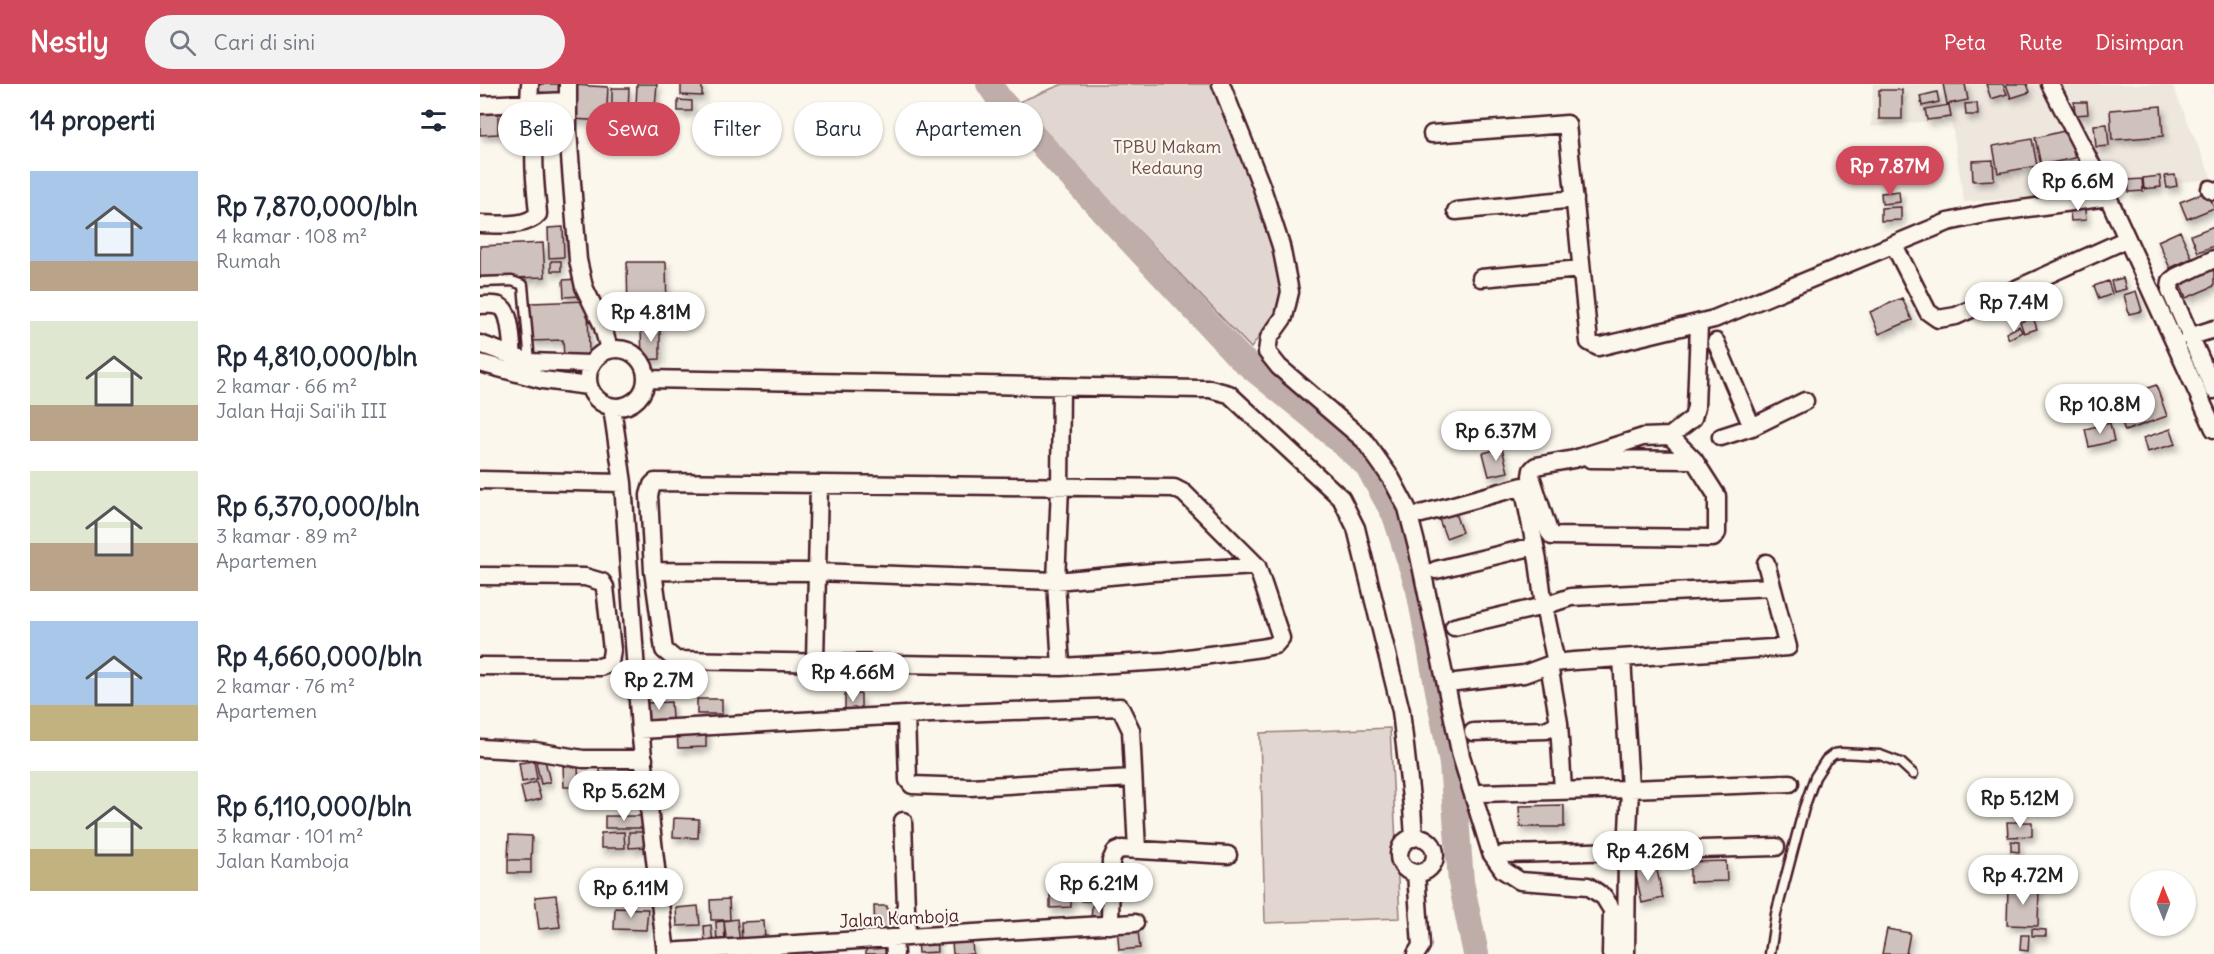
<!DOCTYPE html>
<html lang="id">
<head>
<meta charset="utf-8">
<style>
  :root { --surface:#fff; --page:#f2f2f3; --text:#1f2937; --muted:#747a83; --accent:#d1495b }
  body { margin:0; font-family:Delius,sans-serif; background:var(--page); color:var(--text); height:100vh; display:flex; flex-direction:column; font-size:22px; white-space:nowrap }
  * { box-sizing:border-box; margin:0 }
  p { font-size:20px; color:var(--muted) }
  .icon { flex:none; width:33px; height:33px; fill:none; stroke:currentColor; stroke-width:2; stroke-linecap:round; stroke-linejoin:round }
  .map { position:relative; flex:1; overflow:hidden }
  .sheet { display:flex; flex-direction:column; background:var(--surface); width:480px }
  .sheet>* { flex:none }
  .top-card { position:absolute; left:18px; top:18px; width:570px; height:54px; display:flex; gap:12px }
  .needle { width:39px; rotate:359deg }
  .tools { position:absolute; left:1650px; top:786px; display:grid; gap:12px }
  .tools a { display:grid; place-items:center; width:66px; height:66px; border-radius:50%; background:var(--surface); box-shadow:0 2px 4px #0004; font-size:30px }
  .price { position:absolute; translate:-50% -51px; padding:0 14px; border-radius:21px; background:#fff; color:#222; font-size:20px; line-height:39px; filter:drop-shadow(0 2px 3px #0008) }
  .price::after { content:''; position:absolute; left:50%; top:36px; width:18px; height:14px; margin-left:-9px; background:inherit; clip-path:polygon(0 0,100% 0,50% 100%) }
  .price.selected { background:var(--accent); color:#fff }
  ul { padding:0; list-style:none }
  li { display:flex; align-items:center; gap:18px; height:150px; padding:0 30px }
  li span { display:grid; place-items:center; flex:none; width:168px; height:120px; border-radius:0px; color:#555 }
  li>.icon { margin-inline-start:auto }
  span .icon { width:72px; height:72px; fill:#fffc; stroke-width:1 }
  li b { font-size:26px }
  h2 { display:flex; justify-content:space-between; align-items:center; height:72px; padding:0 30px; font-size:26px }
  .pill { padding:0 21px; border-radius:27px; background:var(--surface); box-shadow:0 2px 4px #0004; font-size:21px; line-height:54px }
  .pill.selected { background:var(--accent); color:#fff }
  header { display:flex; align-items:center; gap:36px; box-sizing:border-box; height:84px; padding:0 30px; background:var(--accent); color:#fff }
  header strong { font-size:28px }
  nav { display:flex; gap:33px; margin-inline-start:auto; font-size:21px }
  .search { width:420px; height:54px; background:var(--page); display:flex; align-items:center; gap:15px; box-sizing:border-box; padding:0 21px; border-radius:33px; color:var(--muted); font-size:22px }
  main { display:flex; flex:1; min-height:0 }
  .map>svg:first-child { display:block }
  .built { fill:#eee7de }
  .green { fill:#e2d7d0; stroke:#967b7e; stroke-width:1.5 }
  .lines { fill:none; stroke-linecap:round; stroke-linejoin:round }
  .river { stroke:#bfadaa; stroke-width:26 }
  .building { fill:#cfc2bc; stroke:#4a1f2b; stroke-width:1.5; filter:url(#shadow) }
  .lane-casing { stroke:#4a1f2b; stroke-width:13 }
  .street-casing { stroke:#4a1f2b; stroke-width:21 }
  .lane { stroke:#fbf7ec; stroke-width:8 }
  .street { stroke:#fbf7ec; stroke-width:16 }
  .labels { text-anchor:middle; dominant-baseline:central; stroke-width:4.5; stroke-linejoin:round; paint-order:stroke }
  .park-label { font-size:18px; fill:#704d54; stroke:#fbf7ec }
  .street-label { font-size:18px; fill:#4a1f2b; stroke:#fbf7ec }
</style>
</head>
<body>
<header>
<strong>Nestly</strong>
<div class="search"><svg class="icon" aria-label="search" viewBox="0 0 24 24"><circle cx="10" cy="10" r="6"/><path d="M15 15l6 6"/></svg>Cari di sini</div>
<nav><a>Peta</a><a>Rute</a><a>Disimpan</a></nav>
</header>
<main>
<section class="sheet">
<h2>14 properti<svg class="icon" aria-label="filters" viewBox="0 0 24 24"><path d="M4 7h16M4 17h16"/><circle cx="9" cy="7" r="2"/><circle cx="15" cy="17" r="2"/></svg></h2>
<ul>
<li><span style="background:linear-gradient(#a9c7e8 75%,#b9a48a 0)"><svg class="icon" aria-label="home" viewBox="0 0 24 24"><path d="M3 11l9-7 9 7M6 9v11h12V9"/></svg></span><div><b>Rp 7,870,000/bln</b><p>4 kamar · 108 m²</p><p>Rumah</p></div></li>
<li><span style="background:linear-gradient(#dfe7d0 70%,#b9a48a 0)"><svg class="icon" aria-label="home" viewBox="0 0 24 24"><path d="M3 11l9-7 9 7M6 9v11h12V9"/></svg></span><div><b>Rp 4,810,000/bln</b><p>2 kamar · 66 m²</p><p>Jalan Haji Sai'ih III</p></div></li>
<li><span style="background:linear-gradient(#dfe7d0 60%,#b9a48a 0)"><svg class="icon" aria-label="home" viewBox="0 0 24 24"><path d="M3 11l9-7 9 7M6 9v11h12V9"/></svg></span><div><b>Rp 6,370,000/bln</b><p>3 kamar · 89 m²</p><p>Apartemen</p></div></li>
<li><span style="background:linear-gradient(#a9c7e8 70%,#c2b280 0)"><svg class="icon" aria-label="home" viewBox="0 0 24 24"><path d="M3 11l9-7 9 7M6 9v11h12V9"/></svg></span><div><b>Rp 4,660,000/bln</b><p>2 kamar · 76 m²</p><p>Apartemen</p></div></li>
<li><span style="background:linear-gradient(#dfe7d0 65%,#c2b280 0)"><svg class="icon" aria-label="home" viewBox="0 0 24 24"><path d="M3 11l9-7 9 7M6 9v11h12V9"/></svg></span><div><b>Rp 6,110,000/bln</b><p>3 kamar · 101 m²</p><p>Jalan Kamboja</p></div></li>
</ul>
</section>
<div class="map">
<svg width="1734" height="870" viewBox="0 0 1734 870">
  <defs>
    <filter id="shadow"><feDropShadow dx="3" dy="5" stdDeviation="3" flood-color="#0004"/></filter>
  </defs>
  <rect width="100%" height="100%" fill="#fbf7ec"/>
  <filter id="ink" filterUnits="userSpaceOnUse"><feTurbulence type="fractalNoise" baseFrequency=".0167" numOctaves="2"/><feDisplacementMap in="SourceGraphic" scale="12" xChannelSelector="R" yChannelSelector="G"/><feConvolveMatrix kernelMatrix="1 2 1 2 8 2 1 2 1" color-interpolation-filters="sRGB"/></filter>
  <g filter="url(#ink)">
    <path class="built" d="M 1393,0 L 1692,0 L 1732,95 L 1572,112 L 1484,118 L 1471,35 L 1391,43 Z"/>
    <path class="green" d="M 583,0 L 734,0 L 780,113 L 800,181 L 802,211 L 797,228 L 771,264 L 536,19 Z
      M 910,644 L 920,834 L 785,839 L 780,649 Z"/>
    <g class="lines">
      <path class="river" d="M 509,0 L 520,16 L 759,273 L 834,334 L 887,381 L 915,431 L 939,506 L 972,680 L 981,798 L 996,870"/>
    </g>
    <path class="building" d="M 56,0 L 82,0 L 81,10 L 56,8 Z
      M 157,0 L 177,0 L 175,23 L 156,22 Z
      M 201,0 L 222,0 L 222,12 L 201,11 Z
      M 1463,0 L 1485,0 L 1488,16 L 1467,20 Z
      M 1506,0 L 1523,0 L 1527,10 L 1511,15 Z
      M 1526,0 L 1547,0 L 1550,8 L 1531,14 Z
      M 93,1 L 128,3 L 126,37 L 92,35 Z
      M 132,4 L 149,4 L 148,26 L 132,26 Z
      M 1399,6 L 1422,6 L 1422,35 L 1399,35 Z
      M 1457,8 L 1459,18 L 1442,22 L 1440,12 Z
      M 198,16 L 212,17 L 212,27 L 198,27 Z
      M 1594,18 L 1607,18 L 1608,30 L 1595,31 Z
      M 61,19 L 81,19 L 81,43 L 61,44 Z
      M 1497,19 L 1498,31 L 1486,31 L 1485,20 Z
      M 47,21 L 47,51 L 22,51 L 21,22 Z
      M 1469,21 L 1471,33 L 1447,36 L 1445,25 Z
      M 1681,22 L 1683,52 L 1632,56 L 1630,26 Z
      M 0,24 L 18,24 L 18,50 L 0,51 Z
      M 1627,40 L 1629,62 L 1616,63 L 1614,41 Z
      M 1588,46 L 1595,74 L 1561,81 L 1555,54 Z
      M 1552,55 L 1557,82 L 1518,89 L 1513,62 Z
      M 1513,76 L 1514,96 L 1493,97 L 1492,77 Z
      M 1595,85 L 1597,108 L 1555,111 L 1554,87 Z
      M 1695,91 L 1697,102 L 1687,104 L 1685,92 Z
      M 1680,92 L 1681,103 L 1664,105 L 1663,94 Z
      M 1662,95 L 1663,107 L 1649,108 L 1648,96 Z
      M 1419,107 L 1420,118 L 1402,120 L 1401,109 Z
      M 1728,107 L 1734,124 L 1707,135 L 1700,118 Z
      M 1604,119 L 1606,136 L 1591,137 L 1589,120 Z
      M 1421,123 L 1421,136 L 1401,137 L 1401,124 Z
      M 1734,142 L 1734,162 L 1718,168 L 1711,151 Z
      M 83,143 L 84,173 L 69,174 L 68,144 Z
      M 1700,147 L 1712,174 L 1690,184 L 1678,157 Z
      M 63,159 L 65,193 L 0,195 L 0,162 Z
      M 71,177 L 81,177 L 81,187 L 71,187 Z
      M 147,178 L 186,178 L 187,232 L 148,233 Z
      M 1734,179 L 1734,202 L 1706,214 L 1698,195 Z
      M 1643,194 L 1646,205 L 1634,208 L 1631,197 Z
      M 98,195 L 100,212 L 84,213 L 83,196 Z
      M 1628,197 L 1632,210 L 1619,215 L 1614,202 Z
      M 1656,207 L 1662,227 L 1649,230 L 1644,211 Z
      M 1422,214 L 1432,236 L 1399,250 L 1390,228 Z
      M 108,217 L 109,273 L 84,274 L 83,256 L 51,257 L 50,219 Z
      M 1553,233 L 1557,245 L 1544,249 L 1540,238 Z
      M 180,242 L 180,275 L 162,276 L 161,243 Z
      M 1539,242 L 1542,248 L 1529,255 L 1526,249 Z
      M 1676,301 L 1687,332 L 1645,347 L 1634,316 Z
      M 1630,339 L 1634,357 L 1609,363 L 1605,345 Z
      M 1691,345 L 1696,360 L 1667,368 L 1663,354 Z
      M 1022,364 L 1028,388 L 1009,392 L 1003,369 Z
      M 973,424 L 982,448 L 966,454 L 957,430 Z
      M 365,610 L 381,610 L 381,627 L 365,628 Z
      M 217,615 L 242,615 L 242,630 L 217,630 Z
      M 191,618 L 192,635 L 167,636 L 166,619 Z
      M 226,645 L 226,663 L 198,664 L 197,646 Z
      M 65,676 L 70,698 L 61,700 L 56,678 Z
      M 54,677 L 57,695 L 42,698 L 39,679 Z
      M 159,680 L 159,702 L 120,703 L 120,681 Z
      M 83,682 L 98,682 L 99,703 L 84,703 Z
      M 56,698 L 61,715 L 45,719 L 41,703 Z
      M 1084,721 L 1084,743 L 1040,743 L 1039,722 Z
      M 125,732 L 163,732 L 163,744 L 125,744 Z
      M 194,734 L 219,735 L 218,754 L 193,753 Z
      M 1527,738 L 1552,738 L 1552,752 L 1528,753 Z
      M 144,748 L 145,764 L 121,764 L 121,749 Z
      M 149,748 L 165,748 L 165,763 L 149,764 Z
      M 29,751 L 52,752 L 51,776 L 28,776 Z
      M 1531,757 L 1539,758 L 1539,768 L 1531,767 Z
      M 28,776 L 51,776 L 51,789 L 28,789 Z
      M 1175,777 L 1183,814 L 1162,819 L 1154,782 Z
      M 1246,777 L 1247,797 L 1210,798 L 1210,778 Z
      M 1528,801 L 1559,802 L 1558,842 L 1527,841 Z
      M 610,804 L 610,817 L 602,817 L 602,805 Z
      M 591,810 L 591,823 L 570,824 L 570,811 Z
      M 76,811 L 80,843 L 59,845 L 55,813 Z
      M 249,815 L 250,836 L 231,836 L 230,816 Z
      M 625,821 L 626,837 L 611,838 L 612,822 Z
      M 218,822 L 220,841 L 197,842 L 196,824 Z
      M 394,822 L 407,822 L 408,848 L 395,849 Z
      M 135,824 L 168,825 L 166,846 L 134,845 Z
      M 257,835 L 260,860 L 247,862 L 244,837 Z
      M 244,837 L 245,858 L 237,859 L 236,838 Z
      M 284,837 L 285,857 L 262,858 L 261,838 Z
      M 657,839 L 660,864 L 639,866 L 637,841 Z
      M 231,841 L 233,861 L 225,861 L 224,842 Z
      M 1407,845 L 1430,849 L 1426,870 L 1402,870 Z
      M 1552,845 L 1566,846 L 1566,852 L 1552,852 Z
      M 1541,851 L 1549,851 L 1548,867 L 1540,866 Z
      M 456,853 L 457,868 L 438,869 L 437,854 Z
      M 472,858 L 492,858 L 493,870 L 473,870 Z
      M 411,859 L 412,870 L 386,870 L 386,861 Z"/>
    <g class="lines">
      <g class="lane-casing">
        <path id="lane" d="M 0,198 L 32,197 L 43,201 L 50,278
          M 1290,870 L 1296,830 L 1324,724 L 1335,693 L 1346,676 L 1354,670 L 1361,669 L 1400,671 L 1421,679 L 1433,690"/>
      </g>
      <g class="street-casing">
        <path id="street" d="M 88,0 L 88,47 L 98,176 L 104,203 L 122,240 L 129,265
          M 741,0 L 781,101 L 801,162 L 810,208 L 804,233 L 789,254 L 787,268 L 799,283 L 884,356 L 911,394 L 927,424 L 938,467 L 981,672 L 1011,769 L 1023,786 L 1040,797 L 1108,802 L 1124,813 L 1132,826 L 1131,870
          M 1570,0 L 1628,113 L 1734,345
          M 49,18 L 50,0
          M 0,21 L 87,17
          M 952,50 L 1087,40 L 1109,258 L 1118,263 L 1234,235 L 1468,138 L 1505,130 L 1628,113
          M 1730,105 L 1734,107
          M 976,127 L 1095,115
          M 0,140 C 17,140 46,144 58,130 C 57,113 49,58 60,48 L 88,47
          M 1414,161 L 1448,228 L 1458,235 L 1476,232 L 1647,155
          M 1734,175 L 1696,193 L 1691,197 L 1690,206 L 1734,306
          M 1001,194 L 1101,185
          M 0,221 C 6,221 14,220 19,222 C 32,226 31,260 33,272
          M 1709,253 L 1734,245
          M 1236,258 L 1272,343
          M 0,260 L 50,278 L 110,280
          M108 294a29 29 0 1 1 58 0a29 29 0 1 1-58 0Z
          M 0,279 L 63,296 L 108,302
          M 166,295 L 720,305 L 730,305 L 749,310 L 861,414 L 876,444 L 921,627 L 932,723 L 934,754
          M 581,303 L 580,403 L 576,497 L 581,583
          M 132,323 L 143,399 L 160,646 L 186,870
          M 1190,352 L 1214,376 L 1237,412 L 1237,449 L 1233,454 L 1072,452 L 1069,448 L 1051,392 L 1052,386 L 1056,382 L 1094,375 L 1163,353 L 1190,352 L 1213,334 L 1216,323 L 1219,240
          M 1241,353 L 1272,343 L 1325,317
          M 1110,375 L 1214,376
          M 0,396 L 143,399
          M 175,398 L 694,404 L 704,409 L 777,482 L 801,554 L 795,561 L 781,564 L 685,577 L 581,583 L 196,576 L 184,566 L 173,487 L 169,411 L 172,401 Z
          M 941,430 L 1043,402 L 1058,477 L 1064,522 L 1076,579
          M 956,486 L 1055,462
          M 173,487 L 336,488 L 576,497 L 673,488 L 777,482
          M 0,492 L 105,493 L 122,498 L 125,503 L 132,566 L 130,579 L 120,583 L 0,582
          M 974,543 L 1064,522 L 1091,513 L 1292,503
          M 335,577 L 339,401
          M 976,598 L 1044,590 L 1074,579 L 1094,577 L 1308,563 L 1286,479
          M 426,631 L 428,696 L 432,701 L 490,703 L 653,694
          M 1079,639 L 1083,707
          M 160,646 L 426,631 L 640,623 L 651,646 L 657,766
          M 993,648 L 1066,646 L 1079,639 L 1069,581
          M 0,664 L 55,667 L 103,675 L 164,675
          M 1000,709 L 1150,705 L 1142,574
          M 423,737 L 427,853
          M919 771a18 18 0 1 1 36 0a18 18 0 1 1-36 0Z
          M 1024,770 L 1147,767 L 1150,705 L 1310,699
          M 936,789 L 941,862 L 936,870
          M 630,841 L 631,777 L 635,768 L 642,765 L 748,771
          M 414,854 L 415,870
          M 186,868 L 655,839
          M 1146,870 L 1147,767 L 1296,763"/>
      </g>
      <use href="#lane" class="lane"/>
      <use href="#street" class="street"/>
    </g>
  </g>
  <g class="labels">
    <g class="park-label">
      <text x="687" y="62">TPBU Makam<tspan x="687" dy="21">Kedaung</tspan></text>
    </g>
    <g class="street-label">
      <text transform="translate(419 834) rotate(-3)">Jalan Kamboja</text>
    </g>
  </g>
</svg>
<div class="tools">
<a><svg class="needle" viewBox="-14 -14 28 28"><path d="M0-13l5 13h-10z" fill="#e53935"/><path d="M0 13l5-13h-10z" fill="#747a83"/></svg></a>
</div>
<b class="price selected" style="left:1410px;top:113px">Rp 7.87M</b>
<b class="price" style="left:1598px;top:128px">Rp 6.6M</b>
<b class="price" style="left:1534px;top:249px">Rp 7.4M</b>
<b class="price" style="left:171px;top:259px">Rp 4.81M</b>
<b class="price" style="left:1620px;top:351px">Rp 10.8M</b>
<b class="price" style="left:1016px;top:378px">Rp 6.37M</b>
<b class="price" style="left:373px;top:619px">Rp 4.66M</b>
<b class="price" style="left:179px;top:627px">Rp 2.7M</b>
<b class="price" style="left:144px;top:738px">Rp 5.62M</b>
<b class="price" style="left:1540px;top:745px">Rp 5.12M</b>
<b class="price" style="left:1168px;top:798px">Rp 4.26M</b>
<b class="price" style="left:1543px;top:822px">Rp 4.72M</b>
<b class="price" style="left:619px;top:830px">Rp 6.21M</b>
<b class="price" style="left:151px;top:835px">Rp 6.11M</b>
<div class="top-card">
<a class="pill">Beli</a>
<a class="pill selected">Sewa</a>
<a class="pill">Filter</a>
<a class="pill">Baru</a>
<a class="pill">Apartemen</a>
</div>
</div>
</main>
</body>
</html>
